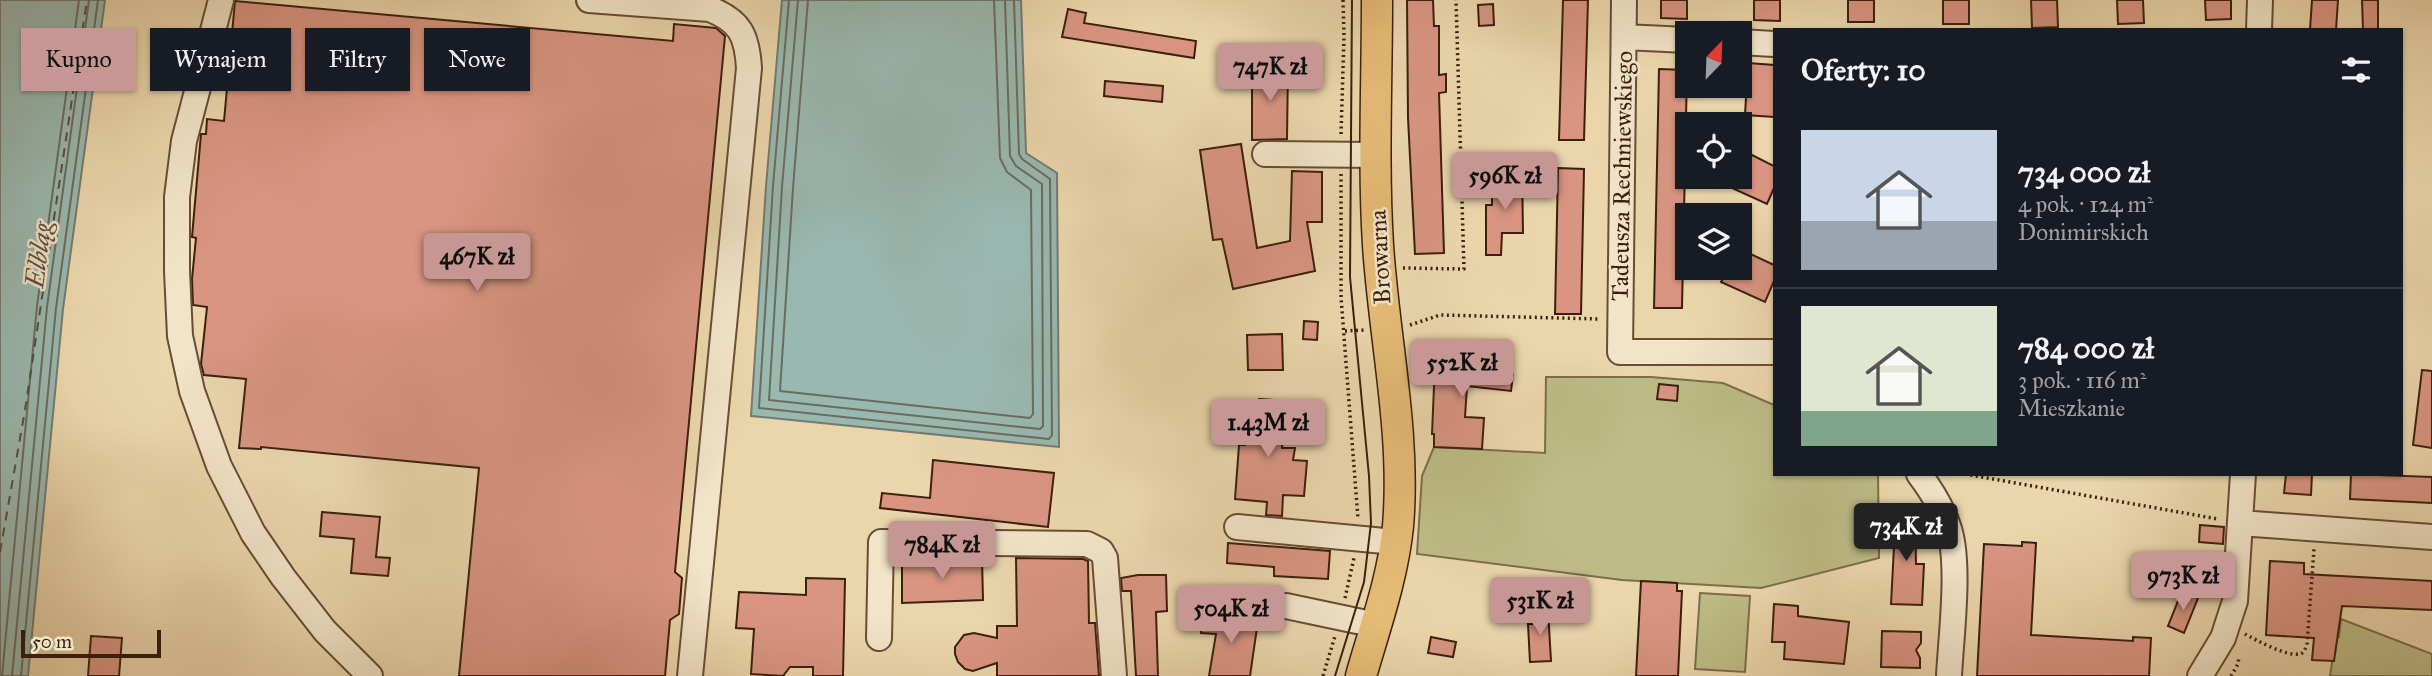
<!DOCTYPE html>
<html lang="pl">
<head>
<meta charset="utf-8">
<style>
  :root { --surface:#171b24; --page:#242831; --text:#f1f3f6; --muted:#9ea1a6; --line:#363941; --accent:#c59692 }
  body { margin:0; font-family:"IM FELL Great Primer",serif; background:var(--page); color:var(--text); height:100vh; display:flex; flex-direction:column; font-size:26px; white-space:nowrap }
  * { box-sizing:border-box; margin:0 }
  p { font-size:23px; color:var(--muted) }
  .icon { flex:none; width:38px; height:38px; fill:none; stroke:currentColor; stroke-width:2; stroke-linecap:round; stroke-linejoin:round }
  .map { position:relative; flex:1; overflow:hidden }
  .drawer { position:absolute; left:1773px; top:28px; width:630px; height:448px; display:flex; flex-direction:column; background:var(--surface); border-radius:0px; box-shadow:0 2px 5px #0004 }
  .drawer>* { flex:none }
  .hud { position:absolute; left:21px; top:28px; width:665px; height:63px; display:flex; gap:14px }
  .needle { width:46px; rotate:23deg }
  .fabs { position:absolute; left:1675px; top:21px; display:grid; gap:14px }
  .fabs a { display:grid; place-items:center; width:77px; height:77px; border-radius:0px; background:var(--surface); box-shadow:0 2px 5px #0004; font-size:35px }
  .scale { position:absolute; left:21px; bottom:18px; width:140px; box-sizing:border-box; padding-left:7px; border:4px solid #3c1f0d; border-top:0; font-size:19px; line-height:24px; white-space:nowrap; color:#3c1f0d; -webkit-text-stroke:5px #f2e4c9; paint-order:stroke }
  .price { position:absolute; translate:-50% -60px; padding:0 16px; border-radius:7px; background:var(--accent); color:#111; font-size:23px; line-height:46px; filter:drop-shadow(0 2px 4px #0008) }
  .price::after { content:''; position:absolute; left:50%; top:42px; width:21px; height:16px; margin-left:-10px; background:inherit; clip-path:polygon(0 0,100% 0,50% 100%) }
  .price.active { background:#222; color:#fff }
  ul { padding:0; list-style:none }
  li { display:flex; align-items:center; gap:21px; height:175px; padding:0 28px }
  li+li { border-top:2px solid var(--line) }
  li span { display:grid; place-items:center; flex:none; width:196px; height:140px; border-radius:0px; color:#555 }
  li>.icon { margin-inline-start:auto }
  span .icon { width:84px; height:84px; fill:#fffc; stroke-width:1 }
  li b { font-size:30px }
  h2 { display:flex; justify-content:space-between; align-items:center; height:84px; padding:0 28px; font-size:30px }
  .tag { padding:0 24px; border-radius:0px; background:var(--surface); box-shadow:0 2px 5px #0004; font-size:24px; line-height:63px }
  .tag.active { background:var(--accent); color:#111 }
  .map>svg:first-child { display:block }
  .green { fill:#bdbc86; stroke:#7c6e4a; stroke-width:2 }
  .water { fill:#99b8b0; stroke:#747b6f; stroke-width:2 }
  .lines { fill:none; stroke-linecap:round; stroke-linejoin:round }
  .shore { stroke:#6a6c5e; stroke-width:2 }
  .ferry { stroke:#584d3e; stroke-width:2; stroke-dasharray:9 7; stroke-linecap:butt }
  .building { fill:#d99582; stroke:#3c1f0d; stroke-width:2 }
  .minor-casing { stroke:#684d35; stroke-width:28 }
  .major-casing { stroke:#3c1f0d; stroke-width:33 }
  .path { stroke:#3c1f0d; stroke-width:3.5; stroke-dasharray:2 3.5; stroke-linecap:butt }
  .minor { stroke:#f2e4c9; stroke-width:24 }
  .major { stroke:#e6bb76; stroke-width:30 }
  .tram { stroke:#3c1f0d; stroke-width:2 }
  .labels { text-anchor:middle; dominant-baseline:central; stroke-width:5; stroke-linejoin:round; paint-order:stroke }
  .street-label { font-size:24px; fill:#3c1f0d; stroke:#f2e4c9 }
  .water-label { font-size:26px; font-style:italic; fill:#584d3e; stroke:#f2e4c9 }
</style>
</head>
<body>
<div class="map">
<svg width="2432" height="676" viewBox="0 0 2432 676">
  <rect width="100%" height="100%" fill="#ebd6ac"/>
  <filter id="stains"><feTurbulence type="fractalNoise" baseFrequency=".00286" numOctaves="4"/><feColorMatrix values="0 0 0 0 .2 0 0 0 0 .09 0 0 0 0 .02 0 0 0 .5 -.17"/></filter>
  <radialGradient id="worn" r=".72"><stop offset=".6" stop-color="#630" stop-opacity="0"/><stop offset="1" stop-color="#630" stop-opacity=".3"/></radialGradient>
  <path class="green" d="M 1546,377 L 1651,377 L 1723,383 L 1774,405 L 1774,474 L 1878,474 L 1879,558 L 1761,588 L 1622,580 L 1417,554 L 1422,476 L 1434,447 L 1545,453 Z
    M 1700,593 L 1750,596 L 1745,672 L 1695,669 Z
    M 2341,619 L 2432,654 L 2432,676 L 2330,676 L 2336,637 L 2339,637 Z"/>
  <path class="water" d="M 0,0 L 105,0 L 63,309 L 28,676 L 0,676 Z
    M 782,0 L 1021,0 L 1026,153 L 1057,173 L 1059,447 L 751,416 L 766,186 Z"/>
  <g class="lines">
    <path class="shore" d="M 789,0 L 773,186 L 759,408 L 1049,439 L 1052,435 L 1050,179 L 1022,159 L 1019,154 L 1014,0
      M 798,0 L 782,187 L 769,400 L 1040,429 L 1043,426 L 1042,184 L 1016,166 L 1010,156 L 1005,0
      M 808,0 L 793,188 L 780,391 L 1030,418 L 1033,414 L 1031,190 L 1007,172 L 1000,158 L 994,0
      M 2,676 L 37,306 L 79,0
      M 12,676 L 47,307 L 89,0
      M 21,676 L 56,308 L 98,0"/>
    <path class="ferry" d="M 0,552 L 25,410 L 87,0"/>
  </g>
  <path class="building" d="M 1407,0 L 1433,0 L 1434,26 L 1439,26 L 1439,75 L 1446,74 L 1446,92 L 1439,93 L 1444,253 L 1415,254 L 1408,118 Z
    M 1563,0 L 1588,0 L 1584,140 L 1559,140 Z
    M 1661,0 L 1687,0 L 1687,19 L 1661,18 Z
    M 1754,0 L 1780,0 L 1780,21 L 1754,20 Z
    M 1848,0 L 1874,0 L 1874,22 L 1848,22 Z
    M 1943,0 L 1969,0 L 1969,24 L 1943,24 Z
    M 2031,0 L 2057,0 L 2058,27 L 2032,28 Z
    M 2117,0 L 2143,0 L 2144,23 L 2118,24 Z
    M 2205,0 L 2231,0 L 2231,19 L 2206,20 Z
    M 2312,0 L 2338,0 L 2336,30 L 2310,30 Z
    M 2362,0 L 2378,0 L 2378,30 L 2363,30 Z
    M 235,1 L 673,41 L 674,24 L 716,28 L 725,36 L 675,572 L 682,578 L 679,614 L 670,620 L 665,676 L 459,676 L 479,468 L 261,447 L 261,449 L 239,448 L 246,379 L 204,375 L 201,364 L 207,307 L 193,305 L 192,279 L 196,238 L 192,237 L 201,134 L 206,134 L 207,119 L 224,121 Z
    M 1493,4 L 1494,25 L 1479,26 L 1478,5 Z
    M 1068,9 L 1086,13 L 1084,23 L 1196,41 L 1194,58 L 1062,37 Z
    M 1748,63 L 1774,65 L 1774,117 L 1745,115 Z
    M 1252,66 L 1288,66 L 1287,139 L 1252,140 Z
    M 1659,69 L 1687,70 L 1682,308 L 1654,308 Z
    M 1105,81 L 1163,86 L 1162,102 L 1104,96 Z
    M 1241,144 L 1257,248 L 1290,241 L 1292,171 L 1322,172 L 1322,222 L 1307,222 L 1315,271 L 1233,289 L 1222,239 L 1213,240 L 1200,150 Z
    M 1740,149 L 1774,166 L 1774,188 L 1767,204 L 1708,177 L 1740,177 Z
    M 1505,166 L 1522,167 L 1523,233 L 1502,233 L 1501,255 L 1486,255 L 1486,205 L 1492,205 L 1492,196 L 1506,196 Z
    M 1558,168 L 1584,169 L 1581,314 L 1555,314 Z
    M 1740,249 L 1774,265 L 1774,281 L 1765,302 L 1721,282 L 1728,268 L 1740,268 Z
    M 1304,321 L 1318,322 L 1317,340 L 1303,339 Z
    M 1282,334 L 1283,370 L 1248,370 L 1247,335 Z
    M 1455,349 L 1492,355 L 1491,371 L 1513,374 L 1511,391 L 1467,386 L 1465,417 L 1484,418 L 1482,449 L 1434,447 L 1434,434 L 1432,434 L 1435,363 L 1452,366 Z
    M 2422,370 L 2432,371 L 2432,448 L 2413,445 Z
    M 1659,384 L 1678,386 L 1677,401 L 1657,399 Z
    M 1259,399 L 1274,400 L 1274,403 L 1285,404 L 1282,448 L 1295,448 L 1293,460 L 1307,461 L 1304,496 L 1283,495 L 1282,516 L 1266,515 L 1267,502 L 1235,499 L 1239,445 L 1245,445 L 1247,401 L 1258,402 Z
    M 933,460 L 1054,473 L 1048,527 L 880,508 L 882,493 L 930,498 Z
    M 2286,474 L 2312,474 L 2311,495 L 2284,493 Z
    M 2351,474 L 2432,477 L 2432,503 L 2350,499 Z
    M 322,512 L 380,517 L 376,557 L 390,558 L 388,576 L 351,573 L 354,539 L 320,536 Z
    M 1915,513 L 1916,564 L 1924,564 L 1922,605 L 1891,604 L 1894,547 L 1892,547 L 1891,522 L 1895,522 L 1895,514 Z
    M 2200,525 L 2224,527 L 2223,544 L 2199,542 Z
    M 2022,542 L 2036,543 L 2031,635 L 2133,641 L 2133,637 L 2151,638 L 2149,676 L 1977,676 L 1984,544 L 2022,546 Z
    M 1228,543 L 1330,551 L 1328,579 L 1274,576 L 1274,567 L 1227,563 Z
    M 1016,558 L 1083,559 L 1088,561 L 1089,623 L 1095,623 L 1099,676 L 997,676 L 997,663 L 973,671 L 965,669 L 958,662 L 955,654 L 955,647 L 964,635 L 974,633 L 997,638 L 997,626 L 1017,626 Z
    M 982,559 L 983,600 L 902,603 L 902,560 Z
    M 2270,561 L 2304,563 L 2304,574 L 2432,581 L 2432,610 L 2342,606 L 2334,661 L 2312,660 L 2314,638 L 2266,635 Z
    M 1138,575 L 1166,575 L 1167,611 L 1156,612 L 1158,676 L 1136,676 L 1131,591 L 1122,591 L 1121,578 Z
    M 806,578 L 845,579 L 843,676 L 813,676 L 813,667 L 790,667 L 783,676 L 751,674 L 754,629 L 736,628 L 739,592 L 806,595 Z
    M 1641,581 L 1677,583 L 1677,591 L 1682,591 L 1678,676 L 1636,676 Z
    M 2182,591 L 2198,598 L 2184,633 L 2168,626 Z
    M 1774,604 L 1798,606 L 1798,616 L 1849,622 L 1844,664 L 1784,659 L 1785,642 L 1772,642 Z
    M 1548,611 L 1551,661 L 1530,662 L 1528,624 L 1532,624 L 1531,612 Z
    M 1202,616 L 1258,621 L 1250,676 L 1209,676 L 1216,634 L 1201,633 Z
    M 1882,631 L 1921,632 L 1921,643 L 1916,650 L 1920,658 L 1920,668 L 1881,667 Z
    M 91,636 L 122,638 L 119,676 L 88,676 Z
    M 1431,637 L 1456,642 L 1453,657 L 1428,653 Z"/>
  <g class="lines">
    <g class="minor-casing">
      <path id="minor" d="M 221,0 L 184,141 L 177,197 L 177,271 L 180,336 L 192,391 L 219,466 L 253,533 L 283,577 L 325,631 L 370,676
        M 589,0 L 710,9 C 740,21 747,35 749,68 L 690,676
        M 1624,0 L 1620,352 L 1774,352
        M 2259,30 L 2260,0
        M 1624,37 L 1687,40
        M 1740,42 L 1774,44
        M 1265,154 L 1377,155
        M 1919,474 C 1931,490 1942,507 1948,526 C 1961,561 1951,636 1949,676
        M 2240,523 L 2432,537
        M 1237,527 L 1395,542
        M 1286,606 L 1376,625
        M 879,638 L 881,542 L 1087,544 L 1101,551 L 1105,558 L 1114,676
        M 2200,676 L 2223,638 L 2235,601 L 2243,474"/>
    </g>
    <g class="major-casing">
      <path id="major" d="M 1361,676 C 1375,627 1393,577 1398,526 C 1406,433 1384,338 1378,245 C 1373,164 1377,81 1377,0"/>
    </g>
    <path class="path" d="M 1341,134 L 1344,37 L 1343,0
      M 1341,174 L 1341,297 L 1358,519
      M 1403,268 L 1464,269 L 1456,0
      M 1410,325 L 1440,315 L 1600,319
      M 1345,331 L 1364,330
      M 1965,474 L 2218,519
      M 1345,598 L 1354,558
      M 2245,634 C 2256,640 2287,657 2300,654 C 2304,653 2305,649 2307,645 L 2314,549
      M 1323,676 L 1335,636
      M 2231,676 L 2238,664 L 2239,656"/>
    <use href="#minor" class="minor"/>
    <use href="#major" class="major"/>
    <path class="tram" d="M 1335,676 L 1364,582 L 1371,523 L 1369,476 L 1350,277 L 1352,0"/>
  </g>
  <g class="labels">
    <g class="street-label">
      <text transform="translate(1622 176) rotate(-89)">Tadeusza Rechniewskiego</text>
      <text transform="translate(1380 257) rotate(-93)">Browarna</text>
    </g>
    <g class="water-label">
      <text transform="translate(38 255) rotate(-83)">Elbląg</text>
    </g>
  </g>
  <rect width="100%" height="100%" filter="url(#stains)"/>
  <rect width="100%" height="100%" fill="url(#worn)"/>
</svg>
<div class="fabs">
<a><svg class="needle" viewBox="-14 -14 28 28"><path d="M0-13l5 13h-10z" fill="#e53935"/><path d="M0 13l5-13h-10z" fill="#9ea1a6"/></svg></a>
<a><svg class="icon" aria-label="locate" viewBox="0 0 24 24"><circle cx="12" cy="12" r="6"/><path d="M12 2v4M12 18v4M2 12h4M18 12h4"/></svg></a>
<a><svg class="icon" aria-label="layers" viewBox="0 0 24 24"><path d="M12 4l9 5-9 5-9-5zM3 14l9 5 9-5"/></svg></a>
</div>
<div class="scale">50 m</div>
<b class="price" style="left:1270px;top:103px">747K zł</b>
<b class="price" style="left:1505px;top:212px">596K zł</b>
<b class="price" style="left:477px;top:293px">467K zł</b>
<b class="price" style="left:1462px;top:399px">552K zł</b>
<b class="price" style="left:1268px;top:459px">1.43M zł</b>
<b class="price active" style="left:1906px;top:563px">734K zł</b>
<b class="price" style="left:942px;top:581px">784K zł</b>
<b class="price" style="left:2183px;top:612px">973K zł</b>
<b class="price" style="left:1540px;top:637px">531K zł</b>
<b class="price" style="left:1231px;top:645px">504K zł</b>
<div class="hud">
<a class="tag active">Kupno</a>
<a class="tag">Wynajem</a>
<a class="tag">Filtry</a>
<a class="tag">Nowe</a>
</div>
<section class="drawer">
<h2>Oferty: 10<svg class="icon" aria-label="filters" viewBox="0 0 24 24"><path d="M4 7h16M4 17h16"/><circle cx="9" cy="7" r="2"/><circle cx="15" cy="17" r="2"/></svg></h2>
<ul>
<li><span style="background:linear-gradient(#c9d6e8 65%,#9aa5b1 0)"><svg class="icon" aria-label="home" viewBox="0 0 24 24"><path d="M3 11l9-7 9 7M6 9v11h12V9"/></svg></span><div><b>734 000 zł</b><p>4 pok. · 124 m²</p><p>Donimirskich</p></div></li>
<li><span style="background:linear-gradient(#dfe7d0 75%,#7fa58c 0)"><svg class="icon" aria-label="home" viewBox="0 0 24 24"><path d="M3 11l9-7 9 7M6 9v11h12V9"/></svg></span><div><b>784 000 zł</b><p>3 pok. · 116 m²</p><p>Mieszkanie</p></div></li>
</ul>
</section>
</div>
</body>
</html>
